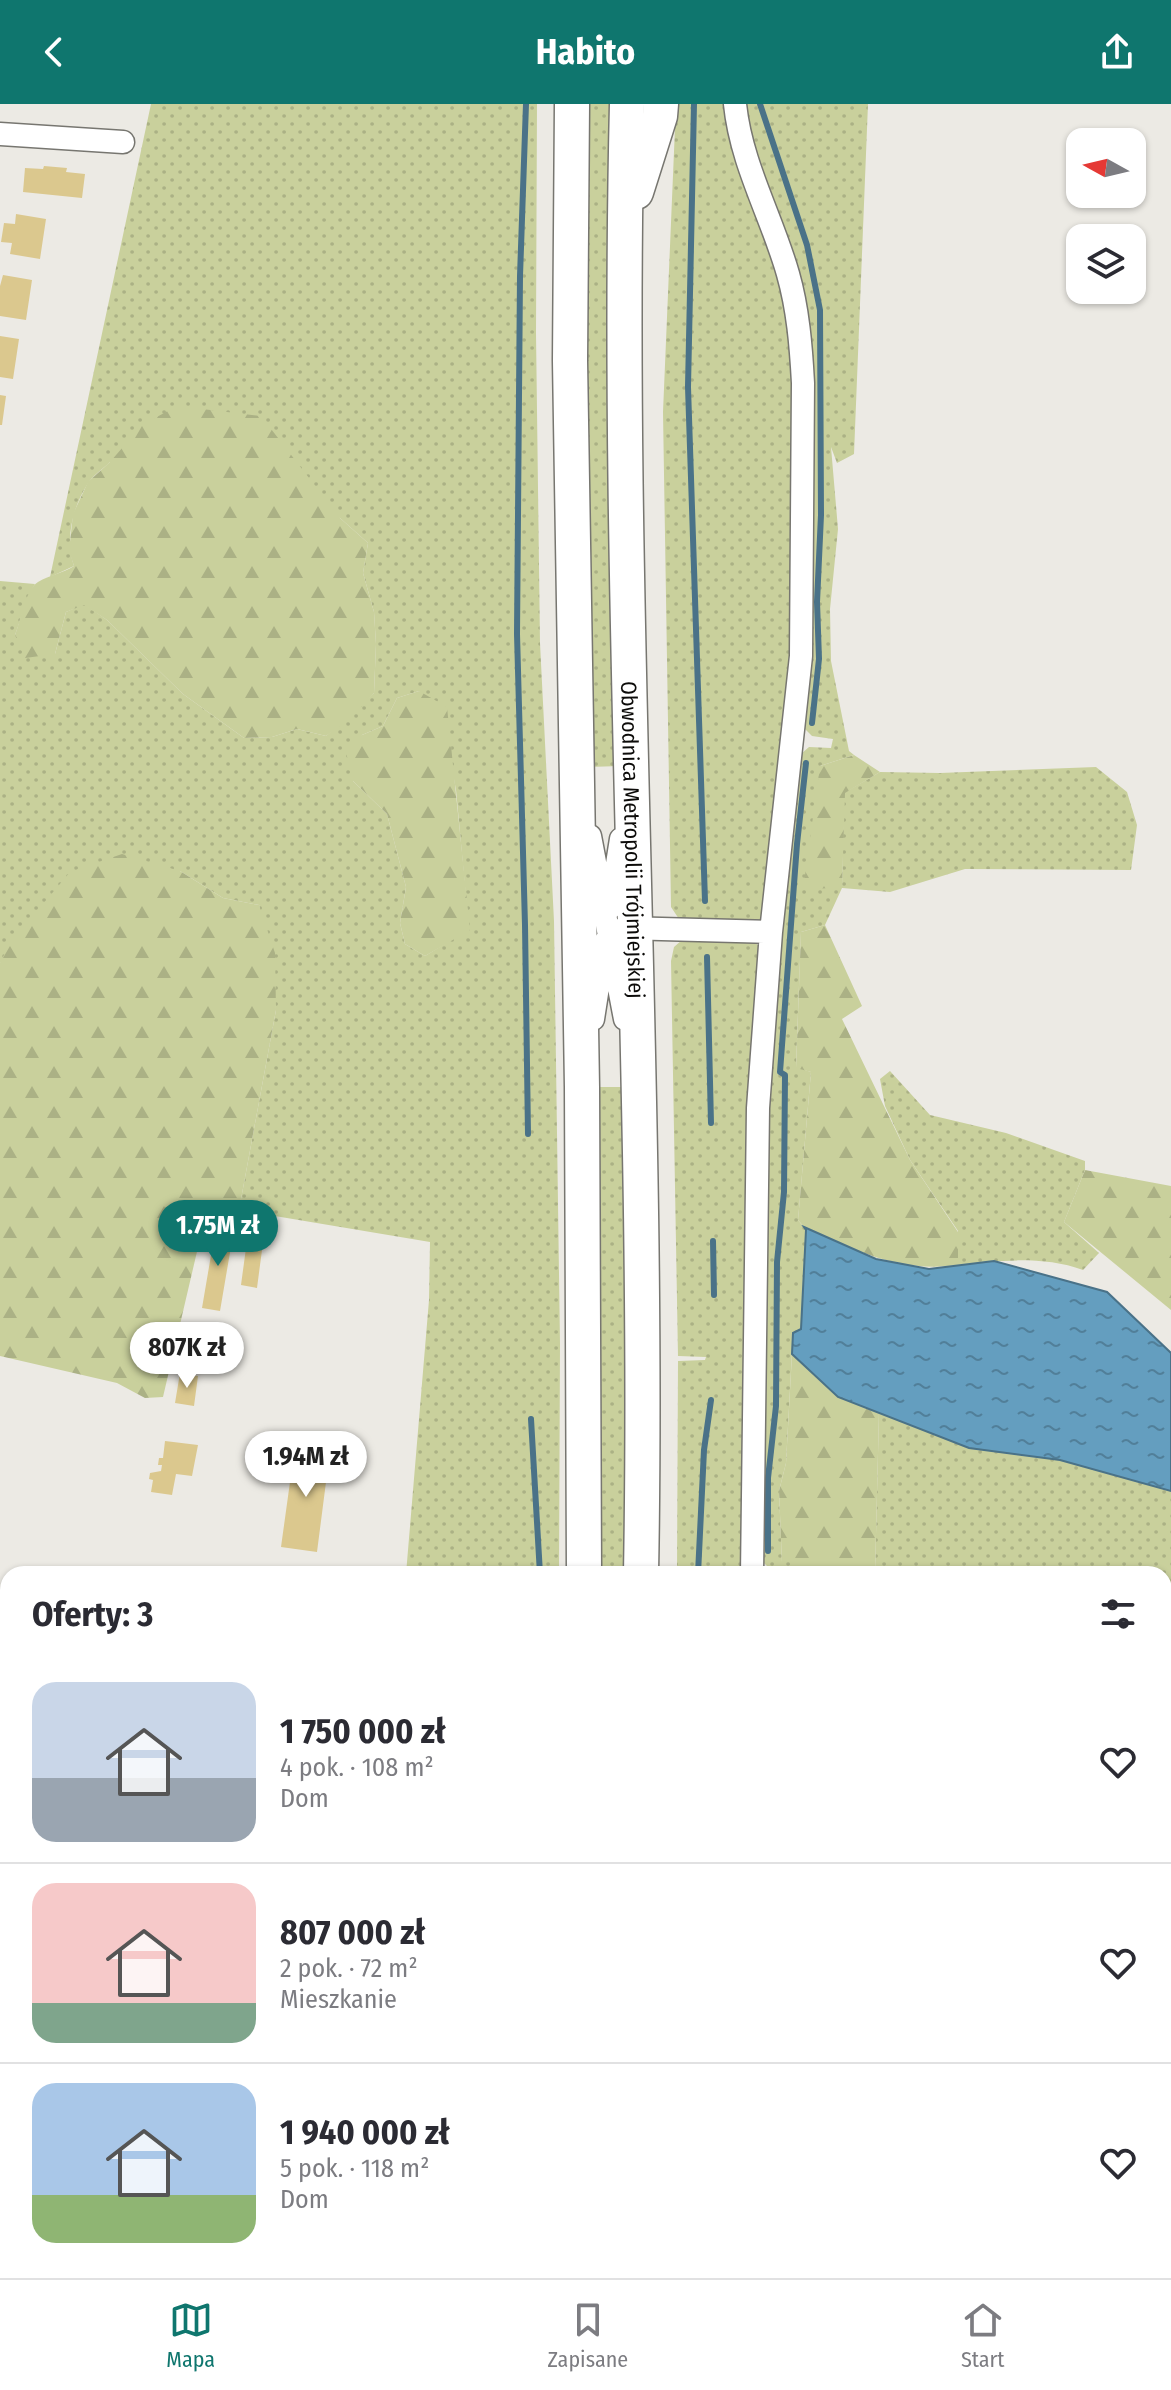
<!DOCTYPE html>
<html lang="pl">
<head>
<meta charset="utf-8">
<style>
  :root { --surface:#fff; --page:#f7f7f7; --text:#2b2b33; --muted:#7c7c81; --line:#e1e1e2; --accent:#0f766e }
  body { margin:0; font-family:"Fira Sans Condensed",sans-serif; background:var(--page); color:var(--text); height:100vh; display:flex; flex-direction:column; font-size:30px; white-space:nowrap }
  * { box-sizing:border-box; margin:0 }
  p { font-size:26px; color:var(--muted) }
  .icon { flex:none; width:44px; height:44px; fill:none; stroke:currentColor; stroke-width:2; stroke-linecap:round; stroke-linejoin:round }
  .map { position:relative; flex:1; overflow:hidden }
  .details { position:absolute; left:0px; top:1462px; width:1172px; height:712px; display:flex; flex-direction:column; background:var(--surface); border-radius:24px 24px 0 0; box-shadow:0 2px 6px #0004 }
  .details>* { flex:none }
  .needle { width:52px; rotate:278deg }
  .fabs { position:absolute; left:1066px; top:24px; display:grid; gap:16px }
  .fabs a { display:grid; place-items:center; width:80px; height:80px; border-radius:16px; background:var(--surface); box-shadow:0 2px 6px #0004; font-size:40px }
  .price { position:absolute; translate:-50% -68px; padding:0 18px; border-radius:28px; background:#fff; color:#222; font-size:26px; line-height:52px; filter:drop-shadow(0 2px 4px #0008) }
  .price::after { content:''; position:absolute; left:50%; top:48px; width:24px; height:18px; margin-left:-12px; background:inherit; clip-path:polygon(0 0,100% 0,50% 100%) }
  .price.selected { background:var(--accent); color:#fff }
  ul { padding:0; list-style:none }
  li { display:flex; align-items:center; gap:24px; height:200px; padding:0 32px }
  li+li { border-top:2px solid var(--line) }
  li span { display:grid; place-items:center; flex:none; width:224px; height:160px; border-radius:24px; color:#555 }
  li>.icon { margin-inline-start:auto }
  span .icon { width:96px; height:96px; fill:#fffc; stroke-width:1 }
  li b { font-size:34px }
  h2 { display:flex; justify-content:space-between; align-items:center; height:96px; padding:0 32px; font-size:34px }
  header { display:flex; justify-content:space-between; align-items:center; height:104px; padding:0 32px; background:var(--accent); color:#fff; font-size:36px; font-weight:700 }
  .tab-bar { display:flex; justify-content:space-around; align-items:center; height:112px; border-top:2px solid var(--line); background:var(--surface); font-size:22px; color:var(--muted) }
  .tab-bar a { display:grid; justify-items:center; gap:4px }
  .tab-bar .selected { color:var(--accent) }
  .map>svg:first-child { display:block }
  .green { fill:url(#green-dots); fill-rule:evenodd }
  .forest { fill:url(#forest-firs) }
  .water { fill:url(#water-ripples); stroke:#4a7288; stroke-width:2 }
  .lines { fill:none; stroke-linecap:round; stroke-linejoin:round }
  .stream { stroke:#4a7288; stroke-width:6 }
  .building { fill:#dbc88e }
  .minor-casing { stroke:#777670; stroke-width:25 }
  .highway-casing { stroke:#777670; stroke-width:37 }
  .minor { stroke:#fff; stroke-width:22 }
  .highway { stroke:#fff; stroke-width:34 }
  .labels { text-anchor:middle; dominant-baseline:central; stroke-width:6; stroke-linejoin:round; paint-order:stroke }
  .street-label { font-size:22px; fill:#0c0b09; stroke:#faf8f2 }
</style>
</head>
<body>
<header><svg class="icon" aria-label="back" viewBox="0 0 24 24"><path d="M15 5l-7 7 7 7"/></svg>Habito<svg class="icon" aria-label="share" viewBox="0 0 24 24"><path d="M12 15V3M7 8l5-5 5 5M5 13v7h14v-7"/></svg></header>
<div class="map">
<svg width="1171" height="2174" viewBox="0 0 1171 2174">
  <defs>
    <pattern id="green-dots" width="8" height="8" patternUnits="userSpaceOnUse" patternTransform="scale(2)"><rect width="8" height="8" fill="#c9d09c"/><path d="M2 2h.1M6 6h.1" fill="none" stroke="#abb185" stroke-width="1.8" stroke-linecap="round"/></pattern>
    <pattern id="forest-firs" width="22" height="20" patternUnits="userSpaceOnUse" patternTransform="scale(2)"><rect width="22" height="20" fill="#c9d09c"/><path d="M5 1l3.5 6h-7zM16 11l3.5 6h-7z" fill="#abb185"/></pattern>
    <pattern id="water-ripples" width="26" height="14" patternUnits="userSpaceOnUse" patternTransform="scale(2)"><rect width="26" height="14" fill="#649ebf"/><path d="M2 4q2-2 4 0t4 0M15 11q2-2 4 0t4 0" fill="none" stroke="#517f99"/></pattern>
  </defs>
  <rect width="100%" height="100%" fill="#eceae4"/>
  <path class="green" d="M 151,0 L 537,0 L 536,229 L 540,539 L 554,817 L 560,1240 L 559,1470 L 406,1470 L 429,1196 L 430,1138 L 239,1106 L 276,906 L 259,801 L 223,794 L 180,767 L 0,859 L 0,477 L 35,480 C 25,495 22,513 15,531 L 55,550 L 66,508 L 84,500 L 107,516 L 183,590 L 244,634 L 272,633 L 297,625 L 326,632 L 374,589 L 376,540 L 374,508 L 363,469 L 368,439 L 340,414 L 110,358 C 103,365 92,372 87,381 C 72,405 65,436 74,462 L 50,473 ZM 419,587 L 450,654 L 456,686 L 469,825 L 425,852 L 405,840 L 400,819 L 406,783 L 387,710 L 353,677 L 362,631 L 383,622 L 397,594 Z
    M 584,0 L 615,0 L 621,662 L 588,663 Z
    M 676,0 L 729,0 L 773,144 L 792,228 L 796,541 L 763,813 L 758,817 L 679,815 L 671,803 L 663,308 Z
    M 744,0 L 868,0 L 854,350 L 837,359 L 831,343 L 838,425 L 830,505 L 831,557 L 849,647 L 854,651 L 820,662 L 842,783 L 844,689 L 880,668 L 940,669 L 1096,663 L 1127,688 L 1137,721 L 1131,766 L 965,765 L 890,788 L 842,784 L 825,821 L 801,828 L 796,963 L 811,968 L 798,1116 L 806,1126 L 801,1225 L 793,1230 L 786,1359 L 779,1387 L 782,1458 L 801,1458 L 801,1464 L 768,1463 L 762,1457 L 765,1056 L 772,911 L 801,650 L 809,643 L 831,644 L 833,635 L 812,632 L 804,624 L 810,271 Z
    M 682,836 L 752,836 L 762,845 L 745,1470 L 677,1470 L 678,1257 L 705,1256 L 706,1253 L 678,1252 L 671,857 L 674,843 Z
    M 890,967 L 930,1011 L 1006,1029 L 1085,1057 L 1085,1066 L 1064,1118 L 1099,1149 L 1083,1166 C 1044,1152 1000,1156 958,1161 L 958,1127 L 910,1056 L 885,1002 L 880,975 Z
    M 593,983 L 627,983 L 629,1470 L 597,1470 Z
    M 879,1309 L 969,1344 L 1060,1356 L 1171,1387 L 1171,1567 L 1164,1589 L 1164,1470 L 875,1470 Z
    M 389,2166 L 537,2166 L 537,2174 L 400,2174 Z
    M 629,2166 L 687,2166 L 686,2174 L 629,2174 Z
    M 863,2166 L 920,2166 L 918,2174 L 862,2174 Z"/>
  <path class="forest" d="M 177,302 L 261,312 L 340,414 L 368,439 L 363,469 L 374,508 L 376,540 L 374,589 L 352,613 L 326,632 L 297,625 L 272,633 L 244,634 L 183,590 L 107,516 L 84,501 L 66,508 L 55,550 L 25,554 L 15,531 C 21,516 25,486 38,478 C 50,471 63,469 74,462 L 69,447 L 73,410 L 88,378 L 110,358 L 142,321 Z
    M 419,587 L 447,603 L 470,826 L 425,852 L 405,840 L 400,819 L 406,783 L 387,710 L 353,677 L 345,644 L 362,631 L 383,622 L 397,594 Z
    M 854,651 L 880,668 L 845,689 L 842,783 L 803,786 L 820,662 Z
    M 122,750 L 180,767 L 223,794 L 259,801 L 275,849 L 276,906 L 239,1106 L 203,1122 L 163,1293 L 145,1294 L 117,1279 L 0,1252 L 0,859 L 10,839 L 70,768 Z
    M 825,821 L 862,902 L 842,915 L 910,1056 L 958,1128 L 958,1161 C 898,1169 858,1147 804,1123 L 798,1116 L 811,968 L 796,964 L 801,828 Z
    M 1085,1066 L 1171,1082 L 1171,1206 L 1064,1118 Z
    M 792,1250 L 838,1293 L 879,1309 L 875,1470 L 801,1470 L 801,1458 L 782,1458 L 779,1387 L 786,1359 Z"/>
  <path class="water" d="M 804,1123 L 876,1155 L 929,1165 L 994,1157 L 1107,1188 L 1171,1249 L 1171,1387 L 1060,1356 L 969,1344 L 838,1293 L 792,1250 L 793,1229 L 801,1225 L 806,1126 Z
    M 724,2166 L 834,2166 L 813,2174 L 723,2174 Z"/>
  <g class="lines">
    <path class="stream" d="M 526,0 L 520,172 L 517,530 L 525,821 L 528,1030
      M 694,0 L 688,283 L 705,797
      M 760,0 L 807,141 L 820,206 L 821,411 L 817,498 L 819,555 L 812,619
      M 707,853 L 711,1019
      M 713,1137 L 714,1191
      M 531,1315 L 540,1470
      M 768,1447 L 768,1374 L 776,1302 L 777,1158 L 784,1088 L 785,971 L 780,968 L 797,740 L 806,659
      M 698,1470 L 704,1346 L 711,1296
      M 521,2174 L 522,2166
      M 645,2174 L 645,2166"/>
  </g>
  <path class="building" d="M 44,62 L 67,64 L 66,68 L 85,70 L 82,94 L 23,88 L 25,64 L 43,65 Z
    M 16,110 L 46,115 L 40,155 L 10,150 L 12,139 L 1,138 L 4,119 L 15,120 Z
    M 3,171 L 32,176 L 26,216 L 0,212 L 0,182 Z
    M 0,232 L 19,235 L 13,275 L 0,273 Z
    M 0,291 L 6,292 L 2,321 L 0,321 Z
    M 216,1122 L 234,1125 L 220,1207 L 202,1204 Z
    M 246,1144 L 262,1146 L 257,1184 L 241,1181 Z
    M 180,1269 L 198,1272 L 194,1302 L 175,1299 Z
    M 165,1337 L 198,1341 L 192,1372 L 176,1370 L 172,1391 L 151,1388 L 153,1376 L 149,1375 L 150,1369 L 161,1367 L 162,1361 L 158,1361 L 159,1354 L 163,1354 Z
    M 295,1342 L 330,1347 L 317,1448 L 281,1443 Z
    M 1164,1667 L 1171,1667 L 1171,1689 L 1164,1688 Z
    M 1164,1714 L 1171,1714 L 1171,1739 L 1164,1739 Z
    M 57,2166 L 77,2166 L 77,2167 L 58,2172 Z"/>
  <g class="lines">
    <g class="minor-casing">
      <path id="minor" d="M 735,0 C 741,60 772,113 788,170 C 798,205 801,242 803,279 L 801,552 L 771,828 L 758,1004 L 752,1470
        M 0,30 L 123,38
        M 590,732 L 625,915
        M 610,804 L 621,735
        M 624,824 L 771,828
        M 593,915 L 605,838
        M 0,1588 L 8,1589
        M 1164,1892 L 1171,1891
        M 0,1938 L 8,1935
        M 376,2166 L 387,2174
        M 692,2174 L 692,2166"/>
    </g>
    <g class="highway-casing">
      <g id="highway">
        <path d="M 572,0 L 570,257 L 582,983 L 584,1470"/>
        <path id="s1" d="M 627,0 C 615,490 650,980 641,1470"/>
        <path d="M 636,88 L 660,12 L 661,0"/>
        <path d="M 555,2174 L 555,2166"/>
        <path d="M 611,2174 L 612,2166"/>
      </g>
    </g>
    <use href="#minor" class="minor"/>
    <use href="#highway" class="highway"/>
  </g>
  <g class="labels">
    <g class="street-label">
      <text stroke="none"><textPath href="#s1" startOffset="736">Obwodnica Metropolii Trójmiejskiej</textPath></text>
    </g>
  </g>
</svg>
<div class="fabs">
<a><svg class="needle" viewBox="-14 -14 28 28"><path d="M0-13l5 13h-10z" fill="#e53935"/><path d="M0 13l5-13h-10z" fill="#7c7c81"/></svg></a>
<a><svg class="icon" aria-label="layers" viewBox="0 0 24 24"><path d="M12 4l9 5-9 5-9-5zM3 14l9 5 9-5"/></svg></a>
</div>
<b class="price selected" style="left:218px;top:1164px">1.75M zł</b>
<b class="price" style="left:187px;top:1286px">807K zł</b>
<b class="price" style="left:306px;top:1395px">1.94M zł</b>
<section class="details">
<h2>Oferty: 3<svg class="icon" aria-label="filters" viewBox="0 0 24 24"><path d="M4 7h16M4 17h16"/><circle cx="9" cy="7" r="2"/><circle cx="15" cy="17" r="2"/></svg></h2>
<ul>
<li><span style="background:linear-gradient(#c9d6e8 60%,#9aa5b1 0)"><svg class="icon" aria-label="home" viewBox="0 0 24 24"><path d="M3 11l9-7 9 7M6 9v11h12V9"/></svg></span><div><b>1 750 000 zł</b><p>4 pok. · 108 m²</p><p>Dom</p></div><svg class="icon" aria-label="heart" viewBox="0 0 24 24"><path d="M12 20l-8-8c-3-5 5-10 8-4 3-6 11-1 8 4z"/></svg></li>
<li><span style="background:linear-gradient(#f6c9c9 75%,#7fa58c 0)"><svg class="icon" aria-label="home" viewBox="0 0 24 24"><path d="M3 11l9-7 9 7M6 9v11h12V9"/></svg></span><div><b>807 000 zł</b><p>2 pok. · 72 m²</p><p>Mieszkanie</p></div><svg class="icon" aria-label="heart" viewBox="0 0 24 24"><path d="M12 20l-8-8c-3-5 5-10 8-4 3-6 11-1 8 4z"/></svg></li>
<li><span style="background:linear-gradient(#a9c7e8 70%,#8fb573 0)"><svg class="icon" aria-label="home" viewBox="0 0 24 24"><path d="M3 11l9-7 9 7M6 9v11h12V9"/></svg></span><div><b>1 940 000 zł</b><p>5 pok. · 118 m²</p><p>Dom</p></div><svg class="icon" aria-label="heart" viewBox="0 0 24 24"><path d="M12 20l-8-8c-3-5 5-10 8-4 3-6 11-1 8 4z"/></svg></li>
</ul>
</section>
</div>
<nav class="tab-bar">
<a class="selected"><svg class="icon" aria-label="map" viewBox="0 0 24 24"><path d="M3 6l6-2 6 2 6-2v14l-6 2-6-2-6 2zM9 4v14M15 6v14"/></svg>Mapa</a>
<a><svg class="icon" aria-label="saved" viewBox="0 0 24 24"><path d="M7 4h10v16l-5-4-5 4z"/></svg>Zapisane</a>
<a><svg class="icon" aria-label="home" viewBox="0 0 24 24"><path d="M3 11l9-7 9 7M6 9v11h12V9"/></svg>Start</a>
</nav>
</body>
</html>
